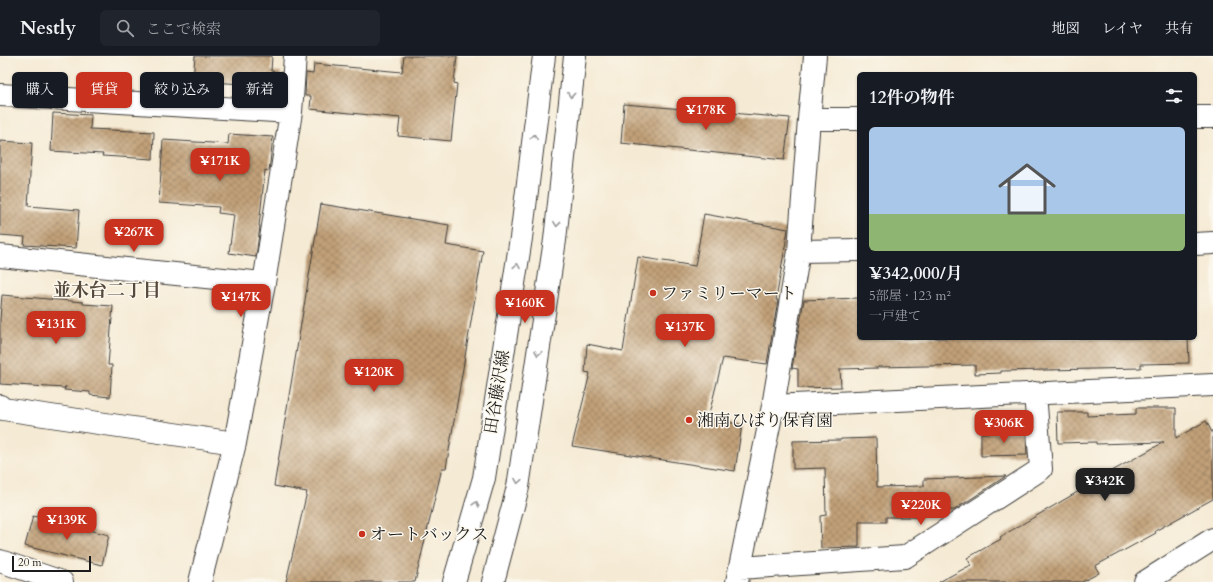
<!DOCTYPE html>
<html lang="ja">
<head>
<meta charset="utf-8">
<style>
  :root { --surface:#171b24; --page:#20242c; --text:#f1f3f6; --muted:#9ea1a6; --line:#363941; --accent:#c8321e }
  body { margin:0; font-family:Cardo,"Noto Serif JP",serif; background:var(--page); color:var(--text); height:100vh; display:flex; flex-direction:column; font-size:15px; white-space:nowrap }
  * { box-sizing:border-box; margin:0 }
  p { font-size:13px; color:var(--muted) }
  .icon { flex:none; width:22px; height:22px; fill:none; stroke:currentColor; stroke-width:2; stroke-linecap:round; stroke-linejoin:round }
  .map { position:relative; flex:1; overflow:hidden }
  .panel { position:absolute; left:857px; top:16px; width:340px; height:268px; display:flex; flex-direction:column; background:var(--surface); border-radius:6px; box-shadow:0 1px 3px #0004 }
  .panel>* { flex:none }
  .top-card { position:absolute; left:12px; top:16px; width:380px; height:36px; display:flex; gap:8px }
  .scale { position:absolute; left:12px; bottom:10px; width:79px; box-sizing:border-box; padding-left:4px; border:2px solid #1c1c1c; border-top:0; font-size:11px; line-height:14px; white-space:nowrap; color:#1c1c1c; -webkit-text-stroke:3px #fbf7ec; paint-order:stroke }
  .price { position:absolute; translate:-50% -34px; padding:0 9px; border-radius:8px; background:var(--accent); color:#fff; font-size:13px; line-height:26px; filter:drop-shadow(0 1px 2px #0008) }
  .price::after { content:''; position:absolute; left:50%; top:24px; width:12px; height:9px; margin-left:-6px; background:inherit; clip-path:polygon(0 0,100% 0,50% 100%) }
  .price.selected { background:#222; color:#fff }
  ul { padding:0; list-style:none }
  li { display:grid; align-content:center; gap:8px; height:212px; padding:0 12px }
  li span { display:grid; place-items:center; height:124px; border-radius:6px; color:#555 }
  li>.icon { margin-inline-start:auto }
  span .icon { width:72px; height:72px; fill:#fffc; stroke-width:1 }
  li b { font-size:17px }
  h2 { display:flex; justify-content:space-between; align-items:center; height:48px; padding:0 12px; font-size:17px }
  .chip { padding:0 14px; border-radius:6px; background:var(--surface); box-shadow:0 1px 3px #0004; font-size:14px; line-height:36px }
  .chip.selected { background:var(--accent); color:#fff }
  header { display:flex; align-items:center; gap:24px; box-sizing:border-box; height:56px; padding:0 20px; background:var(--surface); border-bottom:1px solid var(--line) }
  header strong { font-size:19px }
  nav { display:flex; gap:22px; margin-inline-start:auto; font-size:14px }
  .search { width:280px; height:36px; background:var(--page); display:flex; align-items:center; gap:10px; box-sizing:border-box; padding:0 14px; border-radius:6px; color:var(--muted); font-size:15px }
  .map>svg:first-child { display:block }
  .building { fill:url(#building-cross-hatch) }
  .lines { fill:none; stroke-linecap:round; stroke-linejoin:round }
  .minor-casing { stroke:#3d3b38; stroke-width:24 }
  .tertiary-casing { stroke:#3d3b38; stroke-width:24 }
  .secondary-casing { stroke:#3d3b38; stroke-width:24 }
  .minor { stroke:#fff; stroke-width:22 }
  .tertiary { stroke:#fff; stroke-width:22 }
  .secondary { stroke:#fff; stroke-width:22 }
  .oneway { stroke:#999 }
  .poi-dot { fill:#c8321e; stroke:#fbf7ec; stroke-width:1.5 }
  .labels { text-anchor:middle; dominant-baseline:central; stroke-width:3; stroke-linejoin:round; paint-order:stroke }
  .poi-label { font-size:17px; fill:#1c1c1c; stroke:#fbf7ec; text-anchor:start }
  .street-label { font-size:17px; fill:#1c1c1c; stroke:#fbf7ec }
  .neighbourhood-label { font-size:18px; font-weight:bold; fill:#564a3c; stroke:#fbf7ec }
</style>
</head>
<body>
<header>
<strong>Nestly</strong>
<div class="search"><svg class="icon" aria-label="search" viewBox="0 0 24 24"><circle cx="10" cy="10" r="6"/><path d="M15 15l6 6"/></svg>ここで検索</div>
<nav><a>地図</a><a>レイヤ</a><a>共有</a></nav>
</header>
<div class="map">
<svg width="1213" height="526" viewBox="0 0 1213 526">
  <defs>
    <pattern id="building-cross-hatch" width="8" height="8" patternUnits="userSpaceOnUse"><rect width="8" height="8" fill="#c1a078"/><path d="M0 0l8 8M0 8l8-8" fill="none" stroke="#9c8262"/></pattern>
  </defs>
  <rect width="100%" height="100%" fill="#fbf7ec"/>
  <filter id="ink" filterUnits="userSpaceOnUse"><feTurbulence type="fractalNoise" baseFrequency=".025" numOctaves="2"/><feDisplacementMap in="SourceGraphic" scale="8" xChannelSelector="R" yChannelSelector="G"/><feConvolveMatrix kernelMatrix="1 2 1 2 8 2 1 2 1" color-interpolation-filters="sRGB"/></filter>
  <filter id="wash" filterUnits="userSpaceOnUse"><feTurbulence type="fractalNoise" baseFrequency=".012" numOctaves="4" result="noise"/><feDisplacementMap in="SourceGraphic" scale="16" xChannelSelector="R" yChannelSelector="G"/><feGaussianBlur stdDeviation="0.9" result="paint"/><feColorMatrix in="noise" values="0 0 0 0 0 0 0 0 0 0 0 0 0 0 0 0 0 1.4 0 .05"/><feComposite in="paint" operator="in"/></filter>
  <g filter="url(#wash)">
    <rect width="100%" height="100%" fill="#f5ead4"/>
    <g id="blocks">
      <path class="building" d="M 195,0 L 272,0 L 271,15 L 281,16 L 280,38 L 244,36 L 244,28 L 193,25 Z
        M 404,0 L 457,0 L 454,27 L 457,28 L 451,85 L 398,80 L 400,62 L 310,53 L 311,40 L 305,40 L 306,17 L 313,18 L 314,8 L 402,16 Z
        M 624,48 L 790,62 L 784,104 L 621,87 Z
        M 53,57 L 91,59 L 90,73 L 154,76 L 153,103 L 102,100 L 103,98 L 51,95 Z
        M 229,78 L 273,81 L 269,115 L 265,114 L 259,170 L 260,170 L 256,201 L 229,197 L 234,159 L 218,157 L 219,151 L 159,147 L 163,84 L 228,88 Z
        M 0,85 L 32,87 L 28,150 L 79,154 L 76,192 L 24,189 L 25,181 L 0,179 Z
        M 321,148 L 449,169 L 446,189 L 483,195 L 446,412 L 442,412 L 415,526 L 286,526 L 307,436 L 274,430 Z
        M 704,158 L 788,173 L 776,244 L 778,244 L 767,308 L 723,302 L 708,362 L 742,369 L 735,415 L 572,390 L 590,317 L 585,316 L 587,288 L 623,295 L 638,201 L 695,210 Z
        M 2,239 L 83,246 L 83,248 L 113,250 L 108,309 L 112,309 L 110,341 L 90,339 L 90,336 L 64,334 L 66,330 L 64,332 L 0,328 L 0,263 Z
        M 859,242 L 859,283 L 916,282 L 1188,282 L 1189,307 L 1141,308 L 1141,312 L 1001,315 L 1001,317 L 975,318 L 975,309 L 878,311 L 878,312 L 840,313 L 841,331 L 798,332 L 798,313 L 792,312 L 804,244 Z
        M 1136,352 L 1176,352 L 1176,382 L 1206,365 L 1213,378 L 1213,443 L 1155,475 L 1156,477 L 1095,510 L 1099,517 L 1082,526 L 939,526 L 971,509 L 967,502 L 1001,483 L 1000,481 L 1105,420 L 1105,419 L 1164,386 L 1096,388 L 1096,386 L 1058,387 L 1057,356 L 1087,356 L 1087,360 L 1136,358 Z
        M 1026,376 L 1027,399 L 981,400 L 981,377 Z
        M 876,382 L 877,431 L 924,430 L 924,423 L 1006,420 L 954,454 L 918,455 L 918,461 L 886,461 L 886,466 L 859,466 L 859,491 L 821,492 L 820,460 L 826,459 L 825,412 L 793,413 L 793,385 L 841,384 L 841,383 Z
        M 33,460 L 109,479 L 102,509 L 25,490 Z"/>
    </g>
  </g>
  <g filter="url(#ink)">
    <use href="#blocks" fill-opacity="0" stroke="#3d3b38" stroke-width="1"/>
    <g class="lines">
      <g class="minor-casing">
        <path id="minor" d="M 0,39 L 291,56
          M 1195,61 L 1213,61
          M 809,63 L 859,63
          M 1195,188 L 1213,187
          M 799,195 L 859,194
          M 0,200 L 264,227
          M 0,350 L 3,353 L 235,387
          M 773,350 L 1213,329
          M 740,512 L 905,501 L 1041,413 L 1035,337
          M 200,526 L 235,387 L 264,227 L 291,56 L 295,0
          M 737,526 L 773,350 L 799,195 L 809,63 L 815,0"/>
      </g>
      <g class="tertiary-casing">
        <path id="tertiary" d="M 0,505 L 62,526
          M 1145,526 L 1213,483"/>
      </g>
      <g class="secondary-casing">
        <path id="secondary" d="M 454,526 L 484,422 L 521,182 L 544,0
          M 493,526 L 518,431 L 555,184 L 575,0"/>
      </g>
      <use href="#minor" class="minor"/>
      <use href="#tertiary" class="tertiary"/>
      <use href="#secondary" class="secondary"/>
    </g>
    <defs><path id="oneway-chevron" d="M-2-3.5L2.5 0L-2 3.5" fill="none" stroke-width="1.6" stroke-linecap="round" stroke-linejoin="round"/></defs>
    <g class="oneway">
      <use href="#oneway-chevron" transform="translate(571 39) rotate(96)"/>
      <use href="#oneway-chevron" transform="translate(534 81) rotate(-83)"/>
      <use href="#oneway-chevron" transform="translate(557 168) rotate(96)"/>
      <use href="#oneway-chevron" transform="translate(517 210) rotate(-81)"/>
      <use href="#oneway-chevron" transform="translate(538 297) rotate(99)"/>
      <use href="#oneway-chevron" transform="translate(518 425) rotate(99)"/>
      <use href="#oneway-chevron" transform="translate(476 448) rotate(-74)"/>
    </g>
  </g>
  <g class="poi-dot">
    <circle cx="653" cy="237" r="4"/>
    <circle cx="689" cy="364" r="4"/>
    <circle cx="362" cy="478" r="4"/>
  </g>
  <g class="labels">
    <g class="poi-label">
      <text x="661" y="237">ファミリーマート</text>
      <text x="697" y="364">湘南ひばり保育園</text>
      <text x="370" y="478">オートバックス</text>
    </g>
    <g class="street-label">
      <text transform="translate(497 336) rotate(-81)">田谷藤沢線</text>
    </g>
    <g class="neighbourhood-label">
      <text x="107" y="234">並木台二丁目</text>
    </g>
  </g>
</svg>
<div class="scale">20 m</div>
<b class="price" style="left:706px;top:75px">¥178K</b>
<b class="price" style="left:220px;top:126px">¥171K</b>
<b class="price" style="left:134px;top:197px">¥267K</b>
<b class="price" style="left:241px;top:262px">¥147K</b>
<b class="price" style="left:525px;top:268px">¥160K</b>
<b class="price" style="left:56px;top:289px">¥131K</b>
<b class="price" style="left:685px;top:292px">¥137K</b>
<b class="price" style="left:374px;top:337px">¥120K</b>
<b class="price" style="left:1004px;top:388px">¥306K</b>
<b class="price selected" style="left:1105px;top:446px">¥342K</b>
<b class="price" style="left:921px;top:470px">¥220K</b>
<b class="price" style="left:67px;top:485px">¥139K</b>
<div class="top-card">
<a class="chip">購入</a>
<a class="chip selected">賃貸</a>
<a class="chip">絞り込み</a>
<a class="chip">新着</a>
</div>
<section class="panel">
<h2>12件の物件<svg class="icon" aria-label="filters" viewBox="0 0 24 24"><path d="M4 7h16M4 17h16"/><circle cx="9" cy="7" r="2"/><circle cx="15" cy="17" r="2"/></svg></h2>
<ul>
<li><span style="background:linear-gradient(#a9c7e8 70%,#8fb573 0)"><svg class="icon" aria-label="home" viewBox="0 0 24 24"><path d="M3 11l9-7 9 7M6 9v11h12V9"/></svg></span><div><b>¥342,000/月</b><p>5部屋 · 123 m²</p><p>一戸建て</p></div></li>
</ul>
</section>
</div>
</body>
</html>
